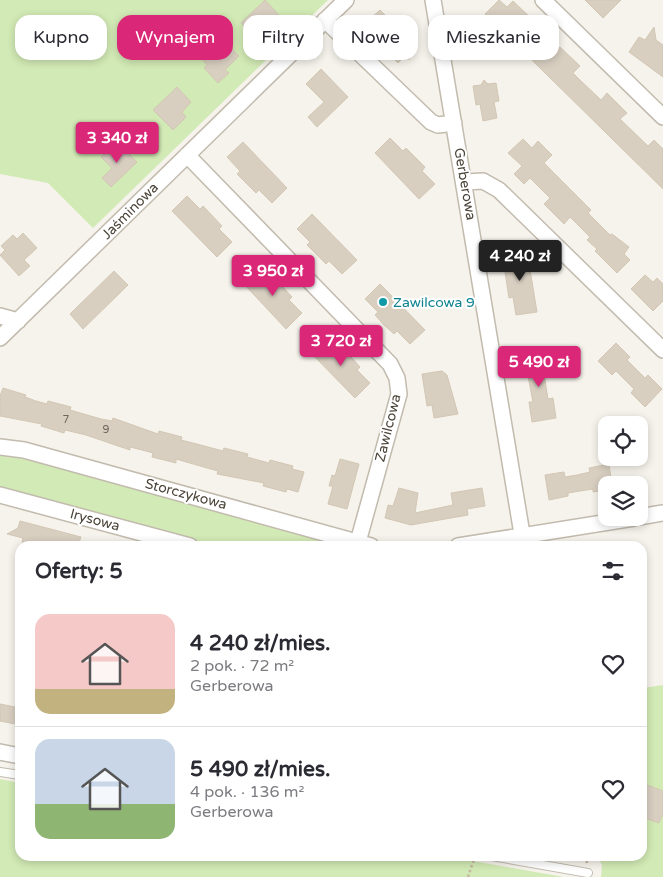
<!DOCTYPE html>
<html lang="pl">
<head>
<meta charset="utf-8">
<style>
  :root { --surface:#fff; --page:#f7f7f7; --text:#2b2b33; --muted:#7c7c81; --line:#e1e1e2; --accent:#db2777 }
  body { margin:0; font-family:"Varela Round",sans-serif; background:var(--page); color:var(--text); height:100vh; display:flex; flex-direction:column; font-size:19px; white-space:nowrap }
  * { box-sizing:border-box; margin:0 }
  p { font-size:16px; color:var(--muted) }
  .icon { flex:none; width:28px; height:28px; fill:none; stroke:currentColor; stroke-width:2; stroke-linecap:round; stroke-linejoin:round }
  .map { position:relative; flex:1; overflow:hidden }
  .panel { position:absolute; left:15px; top:541px; width:632px; height:320px; display:flex; flex-direction:column; background:var(--surface); border-radius:15px; box-shadow:0 2px 8px #0003 }
  .panel>* { flex:none }
  .hud { position:absolute; left:15px; top:15px; width:634px; height:45px; display:flex; gap:10px }
  .fabs { position:absolute; left:598px; top:416px; display:grid; gap:10px }
  .fabs a { display:grid; place-items:center; width:50px; height:50px; border-radius:10px; background:var(--surface); box-shadow:0 2px 8px #0003; font-size:25px }
  .price { position:absolute; translate:-50% -42px; padding:0 11px; border-radius:5px; background:var(--accent); color:#fff; font-size:16px; line-height:32px; filter:drop-shadow(0 1px 2px #0008) }
  .price::after { content:''; position:absolute; left:50%; top:30px; width:15px; height:11px; margin-left:-8px; background:inherit; clip-path:polygon(0 0,100% 0,50% 100%) }
  .price.active { background:#222; color:#fff }
  ul { padding:0; list-style:none }
  li { display:flex; align-items:center; gap:15px; height:125px; padding:0 20px }
  li+li { border-top:1px solid var(--line) }
  li span { display:grid; place-items:center; flex:none; width:140px; height:100px; border-radius:15px; color:#555 }
  li>.icon { margin-inline-start:auto }
  span .icon { width:60px; height:60px; fill:#fffc; stroke-width:1 }
  li b { font-size:21px }
  h2 { display:flex; justify-content:space-between; align-items:center; height:60px; padding:0 20px; font-size:21px }
  .tag { padding:0 18px; border-radius:15px; background:var(--surface); box-shadow:0 2px 8px #0003; font-size:18px; line-height:45px }
  .tag.active { background:var(--accent); color:#fff }
  .map>svg:first-child { display:block }
  .green { fill:#d2eab5 }
  .building { fill:#d8cfc1; stroke:#d3c7b4 }
  .lines { fill:none; stroke-linecap:round; stroke-linejoin:round }
  .service-casing { stroke:#c2bbae; stroke-width:10 }
  .minor-casing { stroke:#c2bbae; stroke-width:18 }
  .path { stroke:#c4b79f; stroke-width:2.5; stroke-dasharray:2.5 2.5; stroke-linecap:butt }
  .service { stroke:#fff; stroke-width:8 }
  .minor { stroke:#fff; stroke-width:15 }
  .culture-dot { fill:#0f9aa8; stroke:#fff; stroke-width:2 }
  .labels { text-anchor:middle; dominant-baseline:central; stroke-width:4; stroke-linejoin:round; paint-order:stroke }
  .number-label { font-size:11px; fill:#6e675b }
  .street-label { font-size:14px; fill:#4b4439; stroke:#fff }
  .culture-label { font-size:14px; fill:#0d838f; stroke:#fff; text-anchor:start }
</style>
</head>
<body>
<div class="map">
<svg width="663" height="877" viewBox="0 0 663 877">
  <rect width="100%" height="100%" fill="#f6f3ec"/>
  <path class="green" d="M 0,0 L 328,0 L 93,228 L 48,183 L 0,174 Z
    M 0,453 L 310,533 L 318,537 L 323,546 L 210,546 L 0,488 Z
    M 663,685 L 663,877 L 601,877 L 602,865 L 597,856 L 642,856 L 643,688 Z
    M 0,779 L 20,783 L 20,856 L 444,856 L 564,877 L 0,877 Z"/>
  <path class="building" d="M 265,0 L 279,15 L 270,24 L 275,29 L 261,43 L 241,23 Z
    M 499,0 L 507,7 L 513,1 L 533,20 L 526,26 L 553,53 L 560,47 L 580,66 L 573,73 L 580,80 L 601,100 L 607,93 L 627,113 L 620,119 L 648,146 L 654,140 L 663,149 L 663,189 L 485,14 Z
    M 585,0 L 621,0 L 603,18 Z
    M 380,10 L 412,42 L 413,48 L 408,52 L 410,59 L 403,58 L 398,63 L 362,26 Z
    M 654,27 L 656,40 L 663,45 L 663,77 L 629,52 L 639,37 L 645,40 Z
    M 221,38 L 239,56 L 225,70 L 229,73 L 218,83 L 204,68 L 207,65 L 201,58 Z
    M 321,69 L 348,97 L 317,127 L 308,117 L 324,102 L 306,84 Z
    M 484,80 L 488,84 L 496,83 L 499,101 L 494,102 L 497,118 L 483,121 L 480,104 L 476,105 L 473,86 L 481,85 Z
    M 177,87 L 191,102 L 182,112 L 186,117 L 173,130 L 153,110 Z
    M 390,138 L 403,151 L 406,148 L 425,167 L 422,171 L 435,184 L 419,199 L 375,153 Z
    M 523,139 L 532,148 L 538,141 L 552,155 L 544,163 L 591,210 L 588,213 L 610,235 L 612,234 L 629,247 L 624,254 L 630,260 L 617,273 L 595,251 L 597,249 L 587,240 L 590,237 L 570,217 L 564,224 L 544,204 L 550,198 L 530,178 L 524,184 L 514,174 L 522,166 L 508,153 Z
    M 117,142 L 137,162 L 111,187 L 102,178 L 112,168 L 101,157 Z
    M 243,142 L 287,188 L 272,203 L 259,190 L 256,193 L 237,174 L 240,171 L 227,157 Z
    M 187,196 L 200,209 L 203,206 L 222,226 L 219,229 L 232,242 L 217,257 L 172,211 Z
    M 312,214 L 357,260 L 342,274 L 329,261 L 326,264 L 307,245 L 310,242 L 297,229 Z
    M 23,233 L 37,248 L 24,260 L 30,266 L 19,276 L 0,255 L 5,250 L 1,246 L 13,235 L 17,239 Z
    M 521,247 L 527,251 L 537,312 L 516,315 L 513,297 L 509,298 L 505,272 L 509,271 L 506,253 Z
    M 257,267 L 270,281 L 273,278 L 283,287 L 292,297 L 289,300 L 302,313 L 286,329 L 242,282 Z
    M 114,271 L 128,285 L 83,329 L 70,314 Z
    M 645,275 L 653,282 L 657,278 L 663,284 L 663,301 L 653,311 L 631,289 Z
    M 380,284 L 425,330 L 410,344 L 397,331 L 394,334 L 384,325 L 375,315 L 378,312 L 365,299 Z
    M 325,338 L 338,351 L 341,348 L 351,357 L 360,367 L 357,370 L 370,383 L 355,398 L 310,352 Z
    M 616,343 L 630,357 L 627,360 L 645,378 L 648,375 L 662,389 L 645,407 L 631,393 L 634,389 L 616,371 L 612,375 L 598,361 Z
    M 546,353 L 549,373 L 544,374 L 548,399 L 553,398 L 556,418 L 532,422 L 529,402 L 533,402 L 528,376 L 525,377 L 521,358 Z
    M 442,371 L 447,375 L 458,414 L 434,418 L 432,405 L 427,406 L 422,374 Z
    M 3,388 L 26,395 L 25,397 L 36,401 L 47,404 L 48,401 L 71,407 L 70,410 L 101,419 L 112,421 L 113,418 L 158,434 L 159,431 L 182,437 L 181,440 L 193,443 L 223,451 L 224,448 L 248,454 L 247,457 L 269,463 L 270,460 L 293,466 L 292,469 L 304,472 L 298,492 L 287,489 L 286,492 L 263,486 L 264,483 L 217,474 L 218,471 L 207,468 L 176,459 L 176,463 L 152,457 L 153,453 L 142,450 L 130,447 L 130,450 L 86,435 L 65,430 L 64,433 L 41,426 L 42,424 L 0,416 L 0,396 Z
    M 340,459 L 359,464 L 347,509 L 328,504 L 333,486 L 329,486 L 332,475 L 335,476 Z
    M 609,464 L 612,485 L 606,485 L 606,490 L 593,492 L 593,489 L 580,491 L 568,493 L 568,496 L 549,500 L 545,475 L 564,472 L 565,477 L 577,475 L 590,472 L 589,468 Z
    M 399,488 L 418,493 L 415,513 L 453,505 L 451,493 L 482,488 L 485,506 L 467,509 L 468,515 L 411,525 L 385,518 L 388,505 L 393,506 Z
    M 20,521 L 81,537 L 78,546 L 39,546 L 22,542 L 23,538 L 7,534 L 18,528 Z
    M 0,704 L 20,708 L 20,725 L 0,721 Z
    M 642,783 L 663,791 L 663,814 L 659,823 L 642,817 Z"/>
  <g class="lines">
    <g class="service-casing">
      <path id="service" d="M 0,772 L 20,775
        M 492,856 L 588,873"/>
    </g>
    <g class="minor-casing">
      <path id="minor" d="M 433,0 L 524,546
        M 543,0 L 663,117
        M 325,20 L 431,122 L 438,125 L 454,123
        M 187,155 L 390,364 L 397,378 L 399,394 L 358,542
        M 465,182 L 483,181 L 499,190 L 663,350
        M 0,316 L 18,321
        M 0,338 L 346,0
        M 0,447 L 24,450 L 371,546
        M 0,495 L 190,546
        M 639,517 L 663,513
        M 458,546 L 634,518
        M 0,752 L 20,756"/>
    </g>
    <path class="path" d="M 586,856 L 587,863
      M 468,877 L 475,856"/>
    <use href="#service" class="service"/>
    <use href="#minor" class="minor"/>
  </g>
  <circle class="culture-dot" cx="383" cy="302" r="5"/>
  <g class="labels">
    <g class="number-label">
      <text x="66" y="419">7</text>
      <text x="106" y="429">9</text>
    </g>
    <g class="street-label">
      <text transform="translate(465 184) rotate(80)">Gerberowa</text>
      <text transform="translate(130 211) rotate(-45)">Jaśminowa</text>
      <text transform="translate(388 428) rotate(-76)">Zawilcowa</text>
      <text transform="translate(186 494) rotate(15)">Storczykowa</text>
      <text transform="translate(95 520) rotate(15)">Irysowa</text>
    </g>
    <g class="culture-label">
      <text x="393" y="302">Zawilcowa 9</text>
    </g>
  </g>
</svg>
<div class="fabs">
<a><svg class="icon" aria-label="locate" viewBox="0 0 24 24"><circle cx="12" cy="12" r="6"/><path d="M12 2v4M12 18v4M2 12h4M18 12h4"/></svg></a>
<a><svg class="icon" aria-label="layers" viewBox="0 0 24 24"><path d="M12 4l9 5-9 5-9-5zM3 14l9 5 9-5"/></svg></a>
</div>
<b class="price" style="left:117px;top:164px">3 340 zł</b>
<b class="price active" style="left:520px;top:282px">4 240 zł</b>
<b class="price" style="left:273px;top:297px">3 950 zł</b>
<b class="price" style="left:341px;top:367px">3 720 zł</b>
<b class="price" style="left:539px;top:388px">5 490 zł</b>
<div class="hud">
<a class="tag">Kupno</a>
<a class="tag active">Wynajem</a>
<a class="tag">Filtry</a>
<a class="tag">Nowe</a>
<a class="tag">Mieszkanie</a>
</div>
<section class="panel">
<h2>Oferty: 5<svg class="icon" aria-label="filters" viewBox="0 0 24 24"><path d="M4 7h16M4 17h16"/><circle cx="9" cy="7" r="2"/><circle cx="15" cy="17" r="2"/></svg></h2>
<ul>
<li><span style="background:linear-gradient(#f6c9c9 75%,#c2b280 0)"><svg class="icon" aria-label="home" viewBox="0 0 24 24"><path d="M3 11l9-7 9 7M6 9v11h12V9"/></svg></span><div><b>4 240 zł/mies.</b><p>2 pok. · 72 m²</p><p>Gerberowa</p></div><svg class="icon" aria-label="heart" viewBox="0 0 24 24"><path d="M12 20l-8-8c-3-5 5-10 8-4 3-6 11-1 8 4z"/></svg></li>
<li><span style="background:linear-gradient(#c9d6e8 65%,#8fb573 0)"><svg class="icon" aria-label="home" viewBox="0 0 24 24"><path d="M3 11l9-7 9 7M6 9v11h12V9"/></svg></span><div><b>5 490 zł/mies.</b><p>4 pok. · 136 m²</p><p>Gerberowa</p></div><svg class="icon" aria-label="heart" viewBox="0 0 24 24"><path d="M12 20l-8-8c-3-5 5-10 8-4 3-6 11-1 8 4z"/></svg></li>
</ul>
</section>
</div>
</body>
</html>
